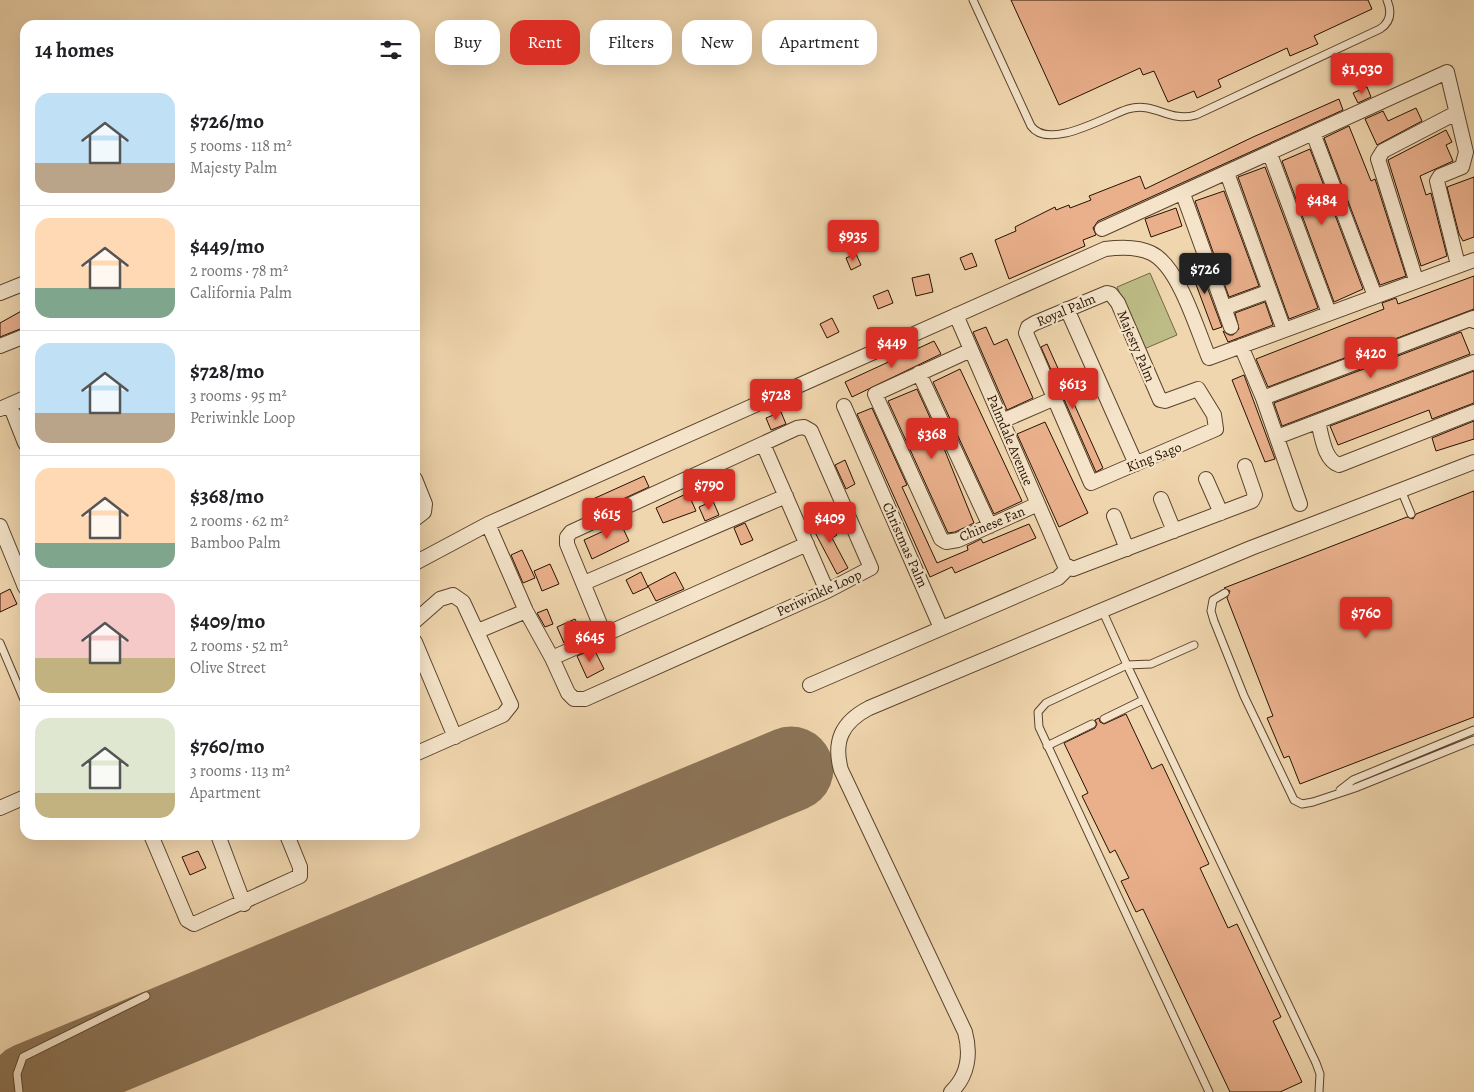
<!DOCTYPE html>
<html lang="en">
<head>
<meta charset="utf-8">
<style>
  :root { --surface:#fff; --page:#f6f6f6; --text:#202124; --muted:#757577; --line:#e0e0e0; --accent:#d93025 }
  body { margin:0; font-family:Alegreya,serif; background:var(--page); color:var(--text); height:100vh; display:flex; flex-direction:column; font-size:19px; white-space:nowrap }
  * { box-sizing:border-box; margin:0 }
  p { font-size:16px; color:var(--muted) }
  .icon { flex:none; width:28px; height:28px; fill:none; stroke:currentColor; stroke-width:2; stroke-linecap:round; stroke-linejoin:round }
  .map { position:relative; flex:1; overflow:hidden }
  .details { position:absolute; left:20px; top:20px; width:400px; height:820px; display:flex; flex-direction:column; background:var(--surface); border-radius:15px; box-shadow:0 5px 20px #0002 }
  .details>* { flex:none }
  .top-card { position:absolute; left:435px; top:20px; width:475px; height:45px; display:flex; gap:10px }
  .price { position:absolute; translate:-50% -42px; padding:0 11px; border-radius:5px; background:var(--accent); color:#fff; font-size:16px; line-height:32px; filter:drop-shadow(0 1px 2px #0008) }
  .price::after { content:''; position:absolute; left:50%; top:30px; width:15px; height:11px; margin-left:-8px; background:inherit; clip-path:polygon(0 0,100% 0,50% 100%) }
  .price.current { background:#222; color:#fff }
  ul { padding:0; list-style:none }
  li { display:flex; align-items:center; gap:15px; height:125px; padding:0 15px }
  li+li { border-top:1px solid var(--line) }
  li span { display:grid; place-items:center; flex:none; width:140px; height:100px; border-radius:15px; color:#555 }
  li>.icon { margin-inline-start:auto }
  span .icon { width:60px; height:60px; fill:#fffc; stroke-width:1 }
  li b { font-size:21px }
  h2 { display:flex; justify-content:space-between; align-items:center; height:60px; padding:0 15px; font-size:21px }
  .tag { padding:0 18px; border-radius:15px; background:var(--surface); box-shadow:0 5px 20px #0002; font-size:18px; line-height:45px }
  .tag.current { background:var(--accent); color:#fff }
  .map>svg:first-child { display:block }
  .green { fill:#bebc86; stroke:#726743 }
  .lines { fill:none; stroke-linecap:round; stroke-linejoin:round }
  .runway { stroke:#8c7457; stroke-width:85 }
  .building { fill:#eab08c; stroke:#271200 }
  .lane-casing { stroke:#59432c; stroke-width:9 }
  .street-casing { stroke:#59432c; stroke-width:16 }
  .lane { stroke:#f5e4ca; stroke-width:7 }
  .street { stroke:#f5e4ca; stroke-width:14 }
  .labels { text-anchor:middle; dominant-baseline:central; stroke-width:4.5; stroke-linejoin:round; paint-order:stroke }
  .street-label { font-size:14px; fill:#271200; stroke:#f5e4ca }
</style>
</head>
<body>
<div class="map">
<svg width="1474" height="1092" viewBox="0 0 1474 1092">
  <rect width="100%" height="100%" fill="#f0d6ae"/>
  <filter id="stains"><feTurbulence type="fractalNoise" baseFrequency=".004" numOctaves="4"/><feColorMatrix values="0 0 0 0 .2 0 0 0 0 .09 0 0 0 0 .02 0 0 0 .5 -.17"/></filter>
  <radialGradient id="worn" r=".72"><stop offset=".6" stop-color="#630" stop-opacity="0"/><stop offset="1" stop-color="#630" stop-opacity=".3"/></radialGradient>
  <path class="green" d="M 1150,273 L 1177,335 L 1144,349 L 1117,287 Z"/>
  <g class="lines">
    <path class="runway" d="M 30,1085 L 791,769"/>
  </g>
  <path class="building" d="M 1011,0 L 1368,0 L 1372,9 L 1314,36 L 1318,44 L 1290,56 L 1287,48 L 1218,80 L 1221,87 L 1197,98 L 1194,91 L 1168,102 L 1154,71 L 1143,75 L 1140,68 L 1059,105 Z
    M 1367,87 L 1371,97 L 1358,103 L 1353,93 Z
    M 1339,99 L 1343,110 L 1098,221 L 1093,228 L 1096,235 L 1083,240 L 1085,246 L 1009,279 L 995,240 L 1016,231 L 1015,227 L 1055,207 L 1056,210 L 1069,205 L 1070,208 L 1091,200 L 1089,196 L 1140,176 L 1145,189 L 1253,137 Z
    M 1416,108 L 1422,121 L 1377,145 L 1365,119 L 1383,111 L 1388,121 Z
    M 1349,126 L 1371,181 L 1375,179 L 1406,276 L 1380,285 L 1324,138 Z
    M 1446,130 L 1452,142 L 1446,145 L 1453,161 L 1420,176 L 1426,195 L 1431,193 L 1447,256 L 1421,266 L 1388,160 Z
    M 1310,149 L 1363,289 L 1334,302 L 1282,161 Z
    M 1265,167 L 1318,308 L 1289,319 L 1238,177 Z
    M 1474,177 L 1474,237 L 1463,241 L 1459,234 L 1447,187 Z
    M 1224,191 L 1259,286 L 1229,297 L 1195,201 Z
    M 1176,208 L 1182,226 L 1151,237 L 1145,219 Z
    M 972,253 L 977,266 L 965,270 L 960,258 Z
    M 856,254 L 861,265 L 851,270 L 846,258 Z
    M 1197,260 L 1222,327 L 1213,330 L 1188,263 Z
    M 929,274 L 933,292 L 916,296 L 912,278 Z
    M 1474,276 L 1474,309 L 1268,387 L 1256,359 L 1384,309 L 1382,303 L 1396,298 L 1398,304 Z
    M 888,290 L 893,303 L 878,309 L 873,296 Z
    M 1265,302 L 1273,325 L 1228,342 L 1223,331 L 1229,335 L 1233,335 L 1239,329 L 1235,313 Z
    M 25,309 L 25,327 L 0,337 L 0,323 Z
    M 832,318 L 839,332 L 827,338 L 820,324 Z
    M 986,327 L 994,345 L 1007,339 L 1033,398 L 1007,410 L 973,332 Z
    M 1461,332 L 1470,354 L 1282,426 L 1274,403 Z
    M 934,341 L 941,354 L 852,397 L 845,382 Z
    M 1047,344 L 1103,468 L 1096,472 L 1041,347 Z
    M 960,369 L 1022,501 L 994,514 L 933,382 Z
    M 1474,371 L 1474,403 L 1432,419 L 1429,410 L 1338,445 L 1330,426 Z
    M 1244,375 L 1275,459 L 1265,462 L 1232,380 Z
    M 917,389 L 943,446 L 974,523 L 955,532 L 948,533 L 888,401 Z
    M 872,408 L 907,485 L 902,487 L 937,563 L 968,550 L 967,546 L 981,539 L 983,543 L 1029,524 L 1036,538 L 955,573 L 952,567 L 930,577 L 857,414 Z
    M 781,412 L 786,424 L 771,430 L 766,418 Z
    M 1474,421 L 1474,439 L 1436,451 L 1432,438 Z
    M 1045,422 L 1088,513 L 1059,527 L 1017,434 Z
    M 845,460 L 855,484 L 846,489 L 835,465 Z
    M 644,476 L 649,487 L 599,510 L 593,499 Z
    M 1474,491 L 1474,717 L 1300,784 L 1289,756 L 1284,758 L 1267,718 L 1273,716 L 1227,598 L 1230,591 L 1224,588 L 1407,517 L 1413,519 L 1416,514 Z
    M 688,493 L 696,511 L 663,523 L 656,508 Z
    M 713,501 L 719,515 L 705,521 L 699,507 Z
    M 828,517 L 837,535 L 832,538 L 848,568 L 837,574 L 811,525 Z
    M 619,520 L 629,541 L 592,559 L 584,540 L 608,529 L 606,525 Z
    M 745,523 L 753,540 L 741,545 L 734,528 Z
    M 522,550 L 535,578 L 523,583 L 511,555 Z
    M 550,564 L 559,584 L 542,591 L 534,571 Z
    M 641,572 L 648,587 L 633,594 L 626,580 Z
    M 675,572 L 684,589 L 656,601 L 648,586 Z
    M 10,589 L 17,604 L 0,612 L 0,594 Z
    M 547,609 L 553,624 L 545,627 L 537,613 Z
    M 575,619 L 583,635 L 564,643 L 557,627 Z
    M 594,649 L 604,669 L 587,678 L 577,656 Z
    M 1126,714 L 1152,769 L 1162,764 L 1209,864 L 1200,868 L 1228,928 L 1237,924 L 1281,1017 L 1273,1021 L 1302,1082 L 1280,1092 L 1230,1092 L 1143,909 L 1136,912 L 1121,881 L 1129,878 L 1115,850 L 1110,853 L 1082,796 L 1088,793 L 1064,743 L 1095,728 L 1097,724 L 1095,720 L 1099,718 L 1100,722 L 1104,724 Z
    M 198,851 L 206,868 L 190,875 L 182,857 Z"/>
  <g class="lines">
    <g class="lane-casing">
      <path id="lane" d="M 973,0 L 1031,126 C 1049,151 1106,116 1128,109 C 1154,101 1169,123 1196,115 L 1380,29 C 1391,22 1392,12 1387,0
        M 1401,490 L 1411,514
        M 1225,593 L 1213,600 L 1211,611 L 1214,621 L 1244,696 L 1294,800 L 1302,804 L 1313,802 L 1355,788 L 1474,740
        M 1103,612 L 1127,665 L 1151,664 L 1194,645
        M 0,643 L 25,702
        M 1104,719 L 1143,700
        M 1047,746 L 1092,724
        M 1340,790 L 1353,780 L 1474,730
        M 19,1092 L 17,1074 L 23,1057 L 146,996
        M 1209,1092 L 1039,727 L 1038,712 L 1046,703 L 1127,665 L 1316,1063 L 1320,1074 L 1319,1092"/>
    </g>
    <g class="street-casing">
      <path id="street" d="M 1313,133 L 1375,296
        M 1270,154 L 1329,313
        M 1227,173 L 1284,330
        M 1183,194 L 1231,327
        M 1102,229 L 1447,72 L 1466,152 L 1462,167 L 1440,176 L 1437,181 L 1458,265
        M 1416,280 L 1378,159 L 1383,151 L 1456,113
        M 0,293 L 25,283
        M 1107,293 L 1111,294 L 1118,303 L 1160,400 L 1165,401 L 1198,389 L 1214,415 L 1216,429 L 1091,483 L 1026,333 L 1028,327 L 1035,323 Z
        M 1224,308 L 1270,291
        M 1067,309 L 1136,464
        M 956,315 L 1064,564 L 1073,569 L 1252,501 L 1255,495 L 1245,466
        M 0,346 L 25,336
        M 1241,346 L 1263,398 L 1300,504
        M 971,350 L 875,394 L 941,539 L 946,542 L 958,540 L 1038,504
        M 919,373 L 990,526
        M 1263,398 L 1473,318 L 1474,321
        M 10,405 L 25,443
        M 844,406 L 941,628
        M 0,409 L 25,398
        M 1002,421 L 1055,398
        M 1318,422 C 1322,436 1324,460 1339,465 L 1474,412
        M 1277,437 L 1474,362
        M 763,444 L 827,591
        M 415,479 L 425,504 L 424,512 L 415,519
        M 1206,479 L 1221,513
        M 1161,499 L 1174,531
        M 1114,516 L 1127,549
        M 488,524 L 526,611 L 552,658 L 568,693 L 574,699 L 585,699 L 827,591 L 871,568 L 811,431 L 804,427 L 797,428 L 571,532 L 567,537 L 567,544 L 604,634
        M 0,526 L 25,587
        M 415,563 L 488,524 L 1105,249 C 1120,247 1137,246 1151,253 C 1179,266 1197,330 1209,358 L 1474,260
        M 584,583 L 786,496
        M 415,621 L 440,599 L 453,595 L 463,602 L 511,705 L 503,715 L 415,754
        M 478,631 L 526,611
        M 415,642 L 455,737
        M 552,658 L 807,544
        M 810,685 L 1058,578 L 1068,568
        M 0,808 L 25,797
        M 151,835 L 187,920 L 194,924 L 300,876 L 300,867 L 287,835
        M 218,835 L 244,904
        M 951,1092 C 968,1076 971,1054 965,1032 L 841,770 C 833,741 842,722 869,708 L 1251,548 L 1474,462"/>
    </g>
    <use href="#lane" class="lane"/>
    <use href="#street" class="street"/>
  </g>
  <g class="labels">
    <g class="street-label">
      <text transform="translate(1066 310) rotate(-23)">Royal Palm</text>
      <text transform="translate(1136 346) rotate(67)">Majesty Palm</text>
      <text transform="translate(1010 440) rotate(67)">Palmdale Avenue</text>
      <text transform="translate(1154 457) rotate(-22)">King Sago</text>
      <text transform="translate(992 524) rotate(-23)">Chinese Fan</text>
      <text transform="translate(905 545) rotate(66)">Christmas Palm</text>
      <text transform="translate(819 593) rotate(-25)">Periwinkle Loop</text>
    </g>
  </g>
  <rect width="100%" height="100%" filter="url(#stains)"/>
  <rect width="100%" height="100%" fill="url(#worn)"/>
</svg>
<b class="price" style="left:1362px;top:95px">$1,030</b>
<b class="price" style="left:1322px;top:226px">$484</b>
<b class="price" style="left:853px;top:262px">$935</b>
<b class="price current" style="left:1205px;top:295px">$726</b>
<b class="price" style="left:892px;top:369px">$449</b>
<b class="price" style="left:1371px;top:379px">$420</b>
<b class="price" style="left:1073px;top:410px">$613</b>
<b class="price" style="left:776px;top:421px">$728</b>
<b class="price" style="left:932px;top:460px">$368</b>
<b class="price" style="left:709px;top:511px">$790</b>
<b class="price" style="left:607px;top:540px">$615</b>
<b class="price" style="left:830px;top:544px">$409</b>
<b class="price" style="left:1366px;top:639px">$760</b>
<b class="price" style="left:590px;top:663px">$645</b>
<div class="top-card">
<a class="tag">Buy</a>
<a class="tag current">Rent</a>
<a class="tag">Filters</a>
<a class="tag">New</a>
<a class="tag">Apartment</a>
</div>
<section class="details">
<h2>14 homes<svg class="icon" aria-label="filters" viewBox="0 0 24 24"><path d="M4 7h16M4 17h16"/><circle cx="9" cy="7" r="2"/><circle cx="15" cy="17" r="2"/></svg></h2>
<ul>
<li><span style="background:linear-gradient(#bfe0f5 70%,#b9a48a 0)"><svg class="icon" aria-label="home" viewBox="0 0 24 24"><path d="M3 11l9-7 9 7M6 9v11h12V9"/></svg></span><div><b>$726/mo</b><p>5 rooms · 118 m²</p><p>Majesty Palm</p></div></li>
<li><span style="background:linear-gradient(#ffd9b3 70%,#7fa58c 0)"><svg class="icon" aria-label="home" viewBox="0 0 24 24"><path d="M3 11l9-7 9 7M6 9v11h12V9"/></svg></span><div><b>$449/mo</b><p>2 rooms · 78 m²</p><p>California Palm</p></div></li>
<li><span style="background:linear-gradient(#bfe0f5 70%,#b9a48a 0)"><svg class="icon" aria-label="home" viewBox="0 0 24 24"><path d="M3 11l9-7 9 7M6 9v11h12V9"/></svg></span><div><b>$728/mo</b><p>3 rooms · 95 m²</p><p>Periwinkle Loop</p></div></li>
<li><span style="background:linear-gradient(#ffd9b3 75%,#7fa58c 0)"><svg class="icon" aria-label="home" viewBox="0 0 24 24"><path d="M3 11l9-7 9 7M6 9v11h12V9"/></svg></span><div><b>$368/mo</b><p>2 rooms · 62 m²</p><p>Bamboo Palm</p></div></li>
<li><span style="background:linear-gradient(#f6c9c9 65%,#c2b280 0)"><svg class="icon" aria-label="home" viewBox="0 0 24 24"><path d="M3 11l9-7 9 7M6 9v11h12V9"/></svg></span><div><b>$409/mo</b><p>2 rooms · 52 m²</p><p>Olive Street</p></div></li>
<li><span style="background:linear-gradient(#dfe7d0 75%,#c2b280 0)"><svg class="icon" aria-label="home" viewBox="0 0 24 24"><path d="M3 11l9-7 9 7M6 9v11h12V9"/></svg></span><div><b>$760/mo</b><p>3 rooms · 113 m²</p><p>Apartment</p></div></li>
</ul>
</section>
</div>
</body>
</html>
